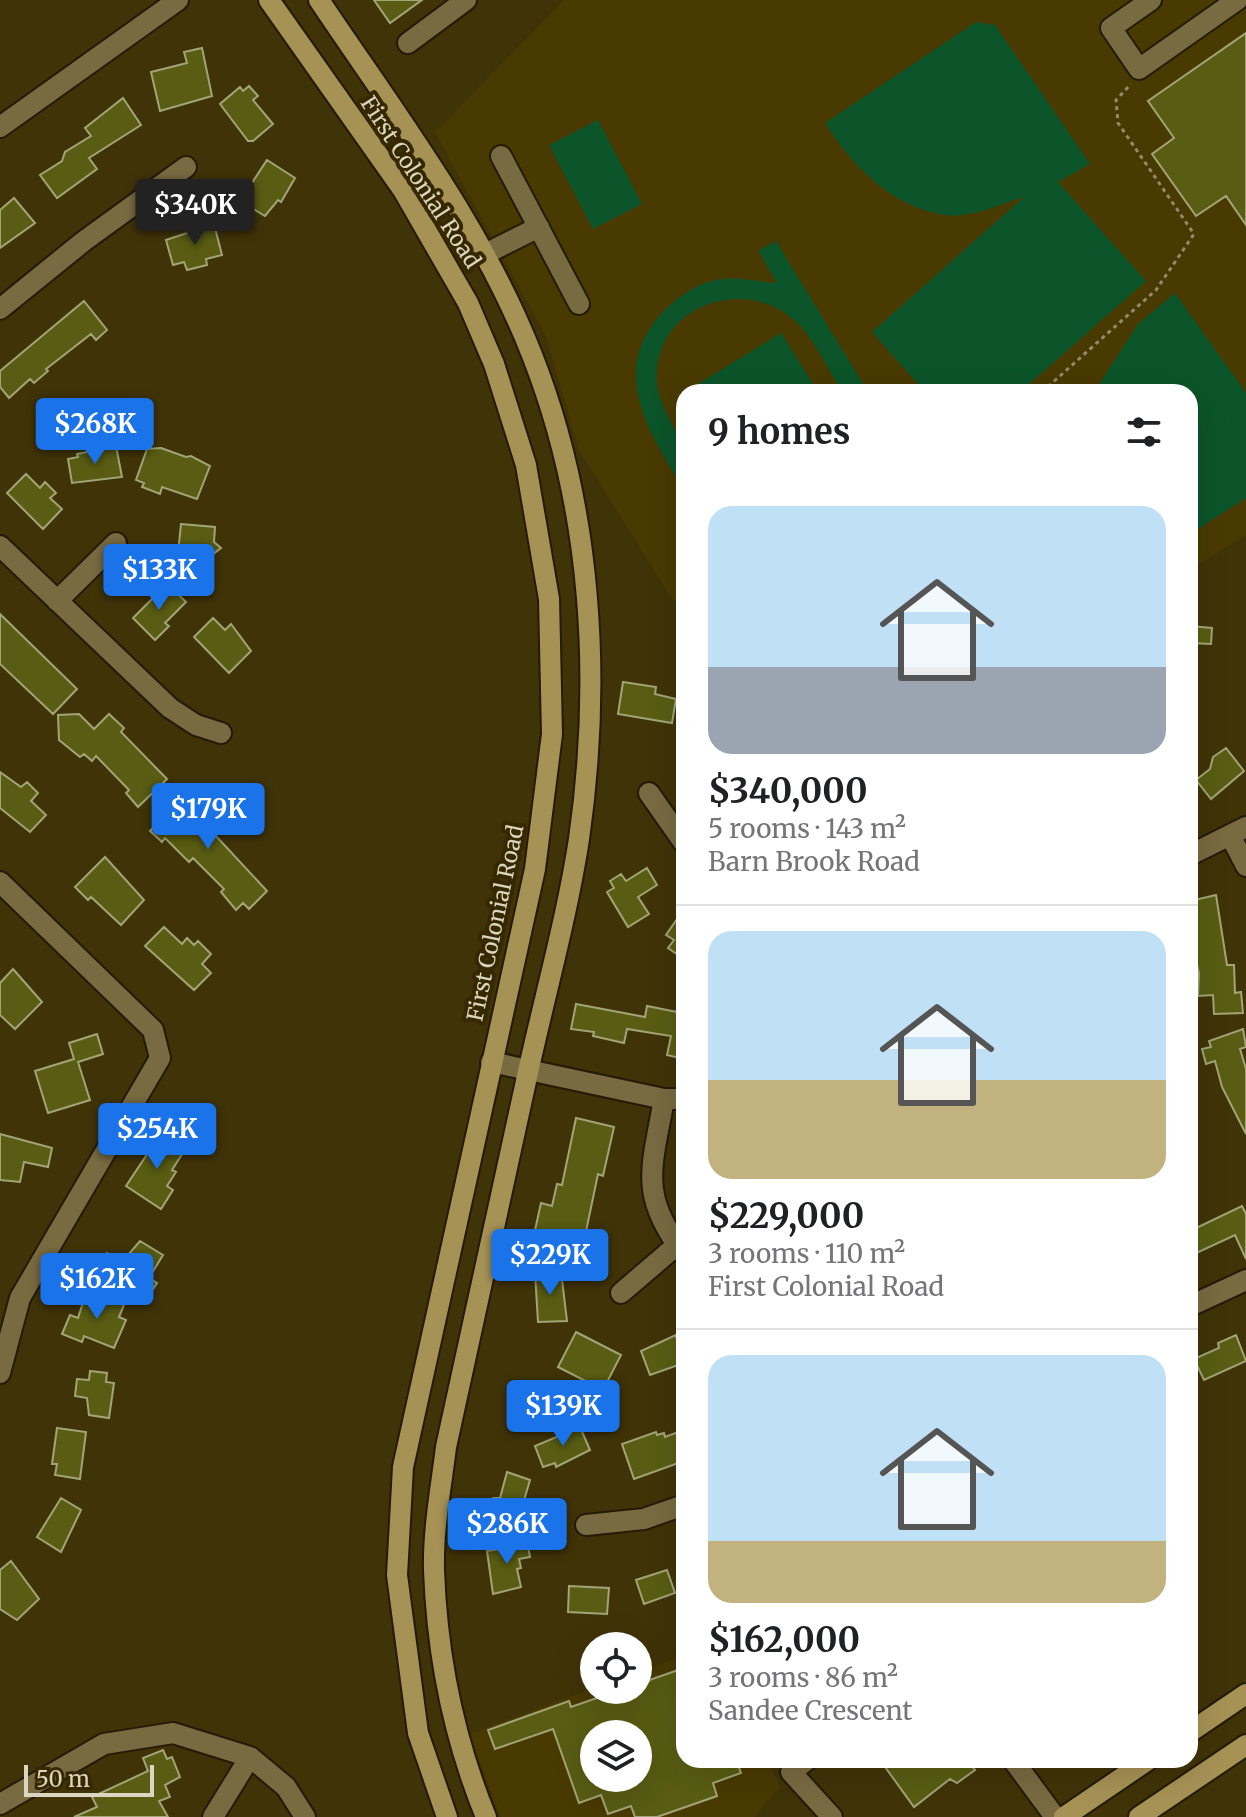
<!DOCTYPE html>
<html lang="en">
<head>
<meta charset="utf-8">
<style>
  :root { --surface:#fff; --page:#f6f6f6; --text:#202124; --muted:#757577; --line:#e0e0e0; --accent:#1a73e8 }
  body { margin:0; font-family:Merriweather,serif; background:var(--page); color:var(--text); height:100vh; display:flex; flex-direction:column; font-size:30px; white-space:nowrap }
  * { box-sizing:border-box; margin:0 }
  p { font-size:26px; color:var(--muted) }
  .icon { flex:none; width:44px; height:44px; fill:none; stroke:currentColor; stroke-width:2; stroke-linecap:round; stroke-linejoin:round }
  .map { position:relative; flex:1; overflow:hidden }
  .drawer { position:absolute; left:676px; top:384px; width:522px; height:1384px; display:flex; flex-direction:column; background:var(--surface); border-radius:24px; box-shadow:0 8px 32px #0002 }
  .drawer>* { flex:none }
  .buttons { position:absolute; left:580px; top:1632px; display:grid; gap:16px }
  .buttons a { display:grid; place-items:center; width:72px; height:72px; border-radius:50%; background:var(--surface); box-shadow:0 8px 32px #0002; font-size:40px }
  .scale { position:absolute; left:24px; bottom:20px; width:130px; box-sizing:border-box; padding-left:8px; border:4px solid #dcd5bf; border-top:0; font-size:22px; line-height:28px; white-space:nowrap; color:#dcd5bf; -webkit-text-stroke:6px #362900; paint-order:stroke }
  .price { position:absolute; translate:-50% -68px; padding:0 18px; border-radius:8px; background:var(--accent); color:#fff; font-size:26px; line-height:52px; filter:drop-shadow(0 2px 4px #0008) }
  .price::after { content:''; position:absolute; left:50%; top:48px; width:24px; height:18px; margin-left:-12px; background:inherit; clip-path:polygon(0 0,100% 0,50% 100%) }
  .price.current { background:#222; color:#fff }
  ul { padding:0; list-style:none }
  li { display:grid; align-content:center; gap:16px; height:424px; padding:0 32px }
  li+li { border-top:2px solid var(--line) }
  li span { display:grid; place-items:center; height:248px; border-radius:24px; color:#555 }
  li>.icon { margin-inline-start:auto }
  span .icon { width:144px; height:144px; fill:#fffc; stroke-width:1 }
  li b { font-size:34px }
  h2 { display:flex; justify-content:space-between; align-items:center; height:96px; padding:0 32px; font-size:34px }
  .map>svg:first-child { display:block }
  .built { fill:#493a02; fill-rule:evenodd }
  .green { fill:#0c542a }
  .building { fill:#595c12; stroke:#a1a578; stroke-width:2; fill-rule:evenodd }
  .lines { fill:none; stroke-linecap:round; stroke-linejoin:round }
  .minor-casing { stroke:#251b00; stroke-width:24 }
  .major-casing { stroke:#251b00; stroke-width:24 }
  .path { stroke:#958b6b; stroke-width:3; stroke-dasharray:4 4; stroke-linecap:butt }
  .minor { stroke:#786a41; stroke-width:20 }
  .major { stroke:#a69255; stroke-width:20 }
  .labels { text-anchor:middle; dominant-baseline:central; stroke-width:8; stroke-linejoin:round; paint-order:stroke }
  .street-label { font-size:22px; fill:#dcd5bf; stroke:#362900 }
</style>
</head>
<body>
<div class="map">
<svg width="1246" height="1817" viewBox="0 0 1246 1817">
  <rect width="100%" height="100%" fill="#403308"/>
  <path class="built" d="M 564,0 L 1246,0 L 1246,535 L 1190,570 L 1190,392 L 684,392 L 684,618 L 579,450 L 546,337 L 435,132 Z
    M 684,1655 L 684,1760 L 768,1760 L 780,1787 L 754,1817 L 501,1817 L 469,1734 L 594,1688 L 638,1690 L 638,1672 ZM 594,1734 L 638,1734 L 638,1778 L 594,1778 Z"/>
  <path class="green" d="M 976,22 L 995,25 L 1090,164 L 1058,182 L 1146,281 L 1020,392 L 925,392 L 872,332 L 1024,197 C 1000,204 972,219 945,215 C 892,207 853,167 825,123 Z
    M 598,120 L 642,204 L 593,229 L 549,145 Z
    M 776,241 L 868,392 L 842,392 C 826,366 811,330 785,313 C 739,282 669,304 658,361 C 651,397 671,417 683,447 C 687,459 684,477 684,490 C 648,431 605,367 668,307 C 682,294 702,281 722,279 C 740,277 760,282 777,283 L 758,251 Z
    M 1175,293 L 1246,393 L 1246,498 L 1190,534 L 1190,392 L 1094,392 L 1138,324 Z
    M 781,333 L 818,392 L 685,392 Z"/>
  <path class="building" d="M 374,0 L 422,0 L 390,23 Z
    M 1246,33 L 1246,225 L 1226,196 L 1196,216 L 1152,154 L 1174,138 L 1148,101 Z
    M 202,48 L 212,96 L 160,111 L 151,72 L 187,63 L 184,52 Z
    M 249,86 L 258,96 L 253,100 L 273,124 L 253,141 L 248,141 L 220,104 L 240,87 L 243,91 Z
    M 123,98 L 141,125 L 89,158 L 97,169 L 57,198 L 40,175 L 62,161 L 65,152 L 91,136 L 85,128 Z
    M 267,160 L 295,178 L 281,202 L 278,200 L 265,216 L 240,201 Z
    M 14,198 L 35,223 L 0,248 L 0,210 Z
    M 214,224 L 222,255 L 206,259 L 207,265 L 187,270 L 184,262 L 173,265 L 166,240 Z
    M 84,301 L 107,330 L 96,340 L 91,334 L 46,369 L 48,371 L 34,383 L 30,379 L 9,398 L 0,387 L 0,371 Z
    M 116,446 L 122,477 L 72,483 L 68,459 L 78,457 L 77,454 Z
    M 161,448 L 186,457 L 191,456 L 210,466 L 197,499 L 162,487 L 160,494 L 142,487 L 144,483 L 136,480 L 147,449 Z
    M 26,474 L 40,488 L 45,482 L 56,493 L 50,498 L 62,509 L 43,529 L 7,493 Z
    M 181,524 L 215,527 L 214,542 L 221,548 L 212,555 L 211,565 L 205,564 L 204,575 L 176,573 Z
    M 167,584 L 186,602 L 165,623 L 169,626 L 155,640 L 133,618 Z
    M 0,614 L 77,689 L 53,714 L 0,664 Z
    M 213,618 L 225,630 L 231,624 L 251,651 L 229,673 L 194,637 Z
    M 1190,626 L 1212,628 L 1211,644 L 1190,643 Z
    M 623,682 L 656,687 L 655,694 L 676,699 L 672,723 L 618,714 Z
    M 79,714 L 94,729 L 109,714 L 124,728 L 121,732 L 167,779 L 138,807 L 126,793 L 129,790 L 96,756 L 92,761 L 84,754 L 80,757 L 59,740 L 58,715 Z
    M 1226,748 L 1244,771 L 1211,799 L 1196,780 L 1210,769 L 1213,757 Z
    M 0,772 L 21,787 L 27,782 L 38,793 L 31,801 L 46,815 L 30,832 L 0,808 Z
    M 190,790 L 205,804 L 198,812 L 220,830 L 215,835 L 267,891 L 249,909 L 243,903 L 236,910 L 221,892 L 224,889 L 193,858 L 189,862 L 165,838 L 162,842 L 150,831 Z
    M 105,857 L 144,900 L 121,925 L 91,897 L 88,900 L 75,887 Z
    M 647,868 L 657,885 L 638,897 L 649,914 L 628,927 L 607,892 L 614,888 L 610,881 L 621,874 L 626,881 Z
    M 1216,895 L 1227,965 L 1234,965 L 1235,993 L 1241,992 L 1243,1013 L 1214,1014 L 1213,995 L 1198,996 L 1199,973 L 1190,936 L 1190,901 Z
    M 684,909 L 684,959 L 668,948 L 674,940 L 666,935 Z
    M 164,927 L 182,944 L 187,938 L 194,945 L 198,941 L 211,954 L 202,964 L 211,973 L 194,990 L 145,946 Z
    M 13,969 L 42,1002 L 15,1029 L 0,1015 L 0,983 Z
    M 576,1004 L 645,1017 L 647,1006 L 677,1012 L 678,1006 L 684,1007 L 684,1059 L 667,1055 L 671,1036 L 627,1029 L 624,1043 L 593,1036 L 594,1032 L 571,1029 Z
    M 1243,1029 L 1246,1047 L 1240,1049 L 1246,1069 L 1246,1134 L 1222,1087 L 1215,1061 L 1206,1064 L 1202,1049 L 1211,1047 L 1209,1041 Z
    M 97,1034 L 103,1054 L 78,1062 L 90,1100 L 48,1113 L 35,1071 L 74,1059 L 69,1043 Z
    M 576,1118 L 614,1127 L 603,1176 L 598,1174 L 584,1241 L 535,1230 L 541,1203 L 552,1206 L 557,1184 L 562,1185 Z
    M 162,1132 L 186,1148 L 172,1170 L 176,1172 L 167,1186 L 173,1190 L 161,1209 L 126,1186 Z
    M 0,1134 L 52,1148 L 48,1167 L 24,1162 L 20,1182 L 0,1180 Z
    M 1242,1206 L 1246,1214 L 1246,1259 L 1235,1235 L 1190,1256 L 1190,1231 Z
    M 140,1241 L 163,1255 L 149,1278 L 157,1283 L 148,1297 L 98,1268 L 107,1253 L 122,1262 Z
    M 561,1271 L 567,1321 L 538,1322 L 535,1273 Z
    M 87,1290 L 124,1305 L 119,1317 L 126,1320 L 114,1348 L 84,1336 L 82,1342 L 62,1334 L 70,1315 L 78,1318 Z
    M 576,1332 L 621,1355 L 603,1390 L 558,1367 Z
    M 676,1335 L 677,1340 L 684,1337 L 684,1363 L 650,1375 L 641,1351 Z
    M 1236,1335 L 1246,1361 L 1204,1380 L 1194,1359 L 1219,1348 L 1218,1343 Z
    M 90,1371 L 107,1373 L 106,1382 L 114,1383 L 109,1418 L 89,1415 L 87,1398 L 75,1396 L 77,1379 L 89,1380 Z
    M 580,1427 L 590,1450 L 556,1467 L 555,1463 L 543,1467 L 535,1446 Z
    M 57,1428 L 86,1432 L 80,1479 L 55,1475 L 57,1464 L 52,1464 Z
    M 684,1430 L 684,1461 L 634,1479 L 622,1444 L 656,1432 L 657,1435 L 664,1433 L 665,1437 Z
    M 507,1472 L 530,1480 L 518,1521 L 490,1512 L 493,1498 L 500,1498 Z
    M 61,1498 L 81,1510 L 61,1552 L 37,1537 Z
    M 527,1541 L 530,1557 L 519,1559 L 521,1568 L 517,1569 L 521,1587 L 493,1594 L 487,1551 L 501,1549 L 500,1545 Z
    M 11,1561 L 39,1599 L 17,1620 L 0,1609 L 0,1570 Z
    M 667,1570 L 675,1593 L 644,1604 L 636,1580 Z
    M 569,1586 L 609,1588 L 607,1614 L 568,1612 Z
    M 684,1668 L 684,1760 L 706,1760 L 708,1766 L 736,1760 L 741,1773 L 713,1783 L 717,1796 L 657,1817 L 635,1817 L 631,1806 L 608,1814 L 601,1795 L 579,1803 L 553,1729 L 495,1749 L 488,1730 L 569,1701 L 571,1707 L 620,1690 L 638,1690 L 638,1684 ZM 594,1734 L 638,1734 L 638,1778 L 594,1778 Z
    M 163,1750 L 167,1759 L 172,1757 L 180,1777 L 165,1785 L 170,1797 L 159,1801 L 168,1817 L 74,1817 L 97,1807 L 92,1797 L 148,1771 L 143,1758 Z
    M 880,1760 L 967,1760 L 975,1770 L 957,1783 L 950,1779 L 914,1807 Z"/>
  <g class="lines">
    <g class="minor-casing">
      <path id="minor" d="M 1151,0 L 1111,28 L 1139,69 L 1237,0
        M 408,43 L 466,0
        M 0,127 L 178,0
        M 501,156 L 579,304
        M 485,254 L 539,227
        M 0,309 L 84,241 L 186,167
        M 0,546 L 170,708 L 196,725 L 221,733
        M 57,601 L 116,543
        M 649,793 L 684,843
        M 1231,837 L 1246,866
        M 1190,855 L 1246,827
        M 0,882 L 153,1030 L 160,1058 L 20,1298 L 0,1373
        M 491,1062 L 664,1099 L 684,1099
        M 664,1099 C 652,1168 638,1194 684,1254
        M 621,1293 L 677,1245
        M 1190,1306 L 1246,1280
        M 586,1525 L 644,1519 L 684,1505
        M 807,1760 L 791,1772 L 832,1817
        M 1013,1760 L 1055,1817
        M 0,1804 L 104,1744 L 173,1733 L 250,1757 L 286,1787 L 305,1817
        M 213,1817 L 250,1757"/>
    </g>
    <g class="major-casing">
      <path id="major" d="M 269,0 L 403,190 L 468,303 L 494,364 L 526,465 L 549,599 L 552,734 L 535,869 L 403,1467 L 397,1575 L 418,1733 L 447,1817
        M 319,0 C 396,115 481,225 532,355 C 592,507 602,679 579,839 C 567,917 545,995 528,1072 C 500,1197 473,1322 446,1447 C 441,1488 433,1529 434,1570 C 437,1655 454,1739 486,1817
        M 1190,1732 L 1246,1694
        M 1064,1817 L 1148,1760
        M 1139,1817 L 1246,1745"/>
    </g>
    <path class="path" d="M 1042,392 L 1156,290 L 1194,234 L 1118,123 L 1116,100 L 1131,84"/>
    <use href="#minor" class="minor"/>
    <use href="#major" class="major"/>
  </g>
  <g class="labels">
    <g class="street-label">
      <text transform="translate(421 182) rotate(57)">First Colonial Road</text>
      <text transform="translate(495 923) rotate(-78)">First Colonial Road</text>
    </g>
  </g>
</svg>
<div class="buttons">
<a><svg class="icon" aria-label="locate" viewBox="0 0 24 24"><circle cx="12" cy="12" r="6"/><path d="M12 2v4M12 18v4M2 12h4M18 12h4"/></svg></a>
<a><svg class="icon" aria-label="layers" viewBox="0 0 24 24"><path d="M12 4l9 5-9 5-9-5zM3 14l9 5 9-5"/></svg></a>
</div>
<div class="scale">50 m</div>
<b class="price current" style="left:195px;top:247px">$340K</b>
<b class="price" style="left:95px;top:466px">$268K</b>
<b class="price" style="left:159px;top:612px">$133K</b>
<b class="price" style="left:208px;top:851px">$179K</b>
<b class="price" style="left:157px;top:1171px">$254K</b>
<b class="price" style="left:550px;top:1297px">$229K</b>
<b class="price" style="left:97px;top:1321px">$162K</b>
<b class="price" style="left:563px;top:1448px">$139K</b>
<b class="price" style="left:507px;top:1566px">$286K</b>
<section class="drawer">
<h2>9 homes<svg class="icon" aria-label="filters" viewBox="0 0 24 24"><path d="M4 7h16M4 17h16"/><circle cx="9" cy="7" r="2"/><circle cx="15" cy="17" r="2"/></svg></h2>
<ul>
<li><span style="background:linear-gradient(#bfe0f5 65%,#9aa5b1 0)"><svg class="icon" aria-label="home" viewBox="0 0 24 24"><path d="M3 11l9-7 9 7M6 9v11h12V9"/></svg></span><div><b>$340,000</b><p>5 rooms · 143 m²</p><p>Barn Brook Road</p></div></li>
<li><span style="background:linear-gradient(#bfe0f5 60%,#c2b280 0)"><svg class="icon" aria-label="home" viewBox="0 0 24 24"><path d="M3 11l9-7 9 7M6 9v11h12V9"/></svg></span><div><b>$229,000</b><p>3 rooms · 110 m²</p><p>First Colonial Road</p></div></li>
<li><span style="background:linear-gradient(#bfe0f5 75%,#c2b280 0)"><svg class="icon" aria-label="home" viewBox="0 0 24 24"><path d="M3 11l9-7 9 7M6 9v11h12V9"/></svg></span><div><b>$162,000</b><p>3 rooms · 86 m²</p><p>Sandee Crescent</p></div></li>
</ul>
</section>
</div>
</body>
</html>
